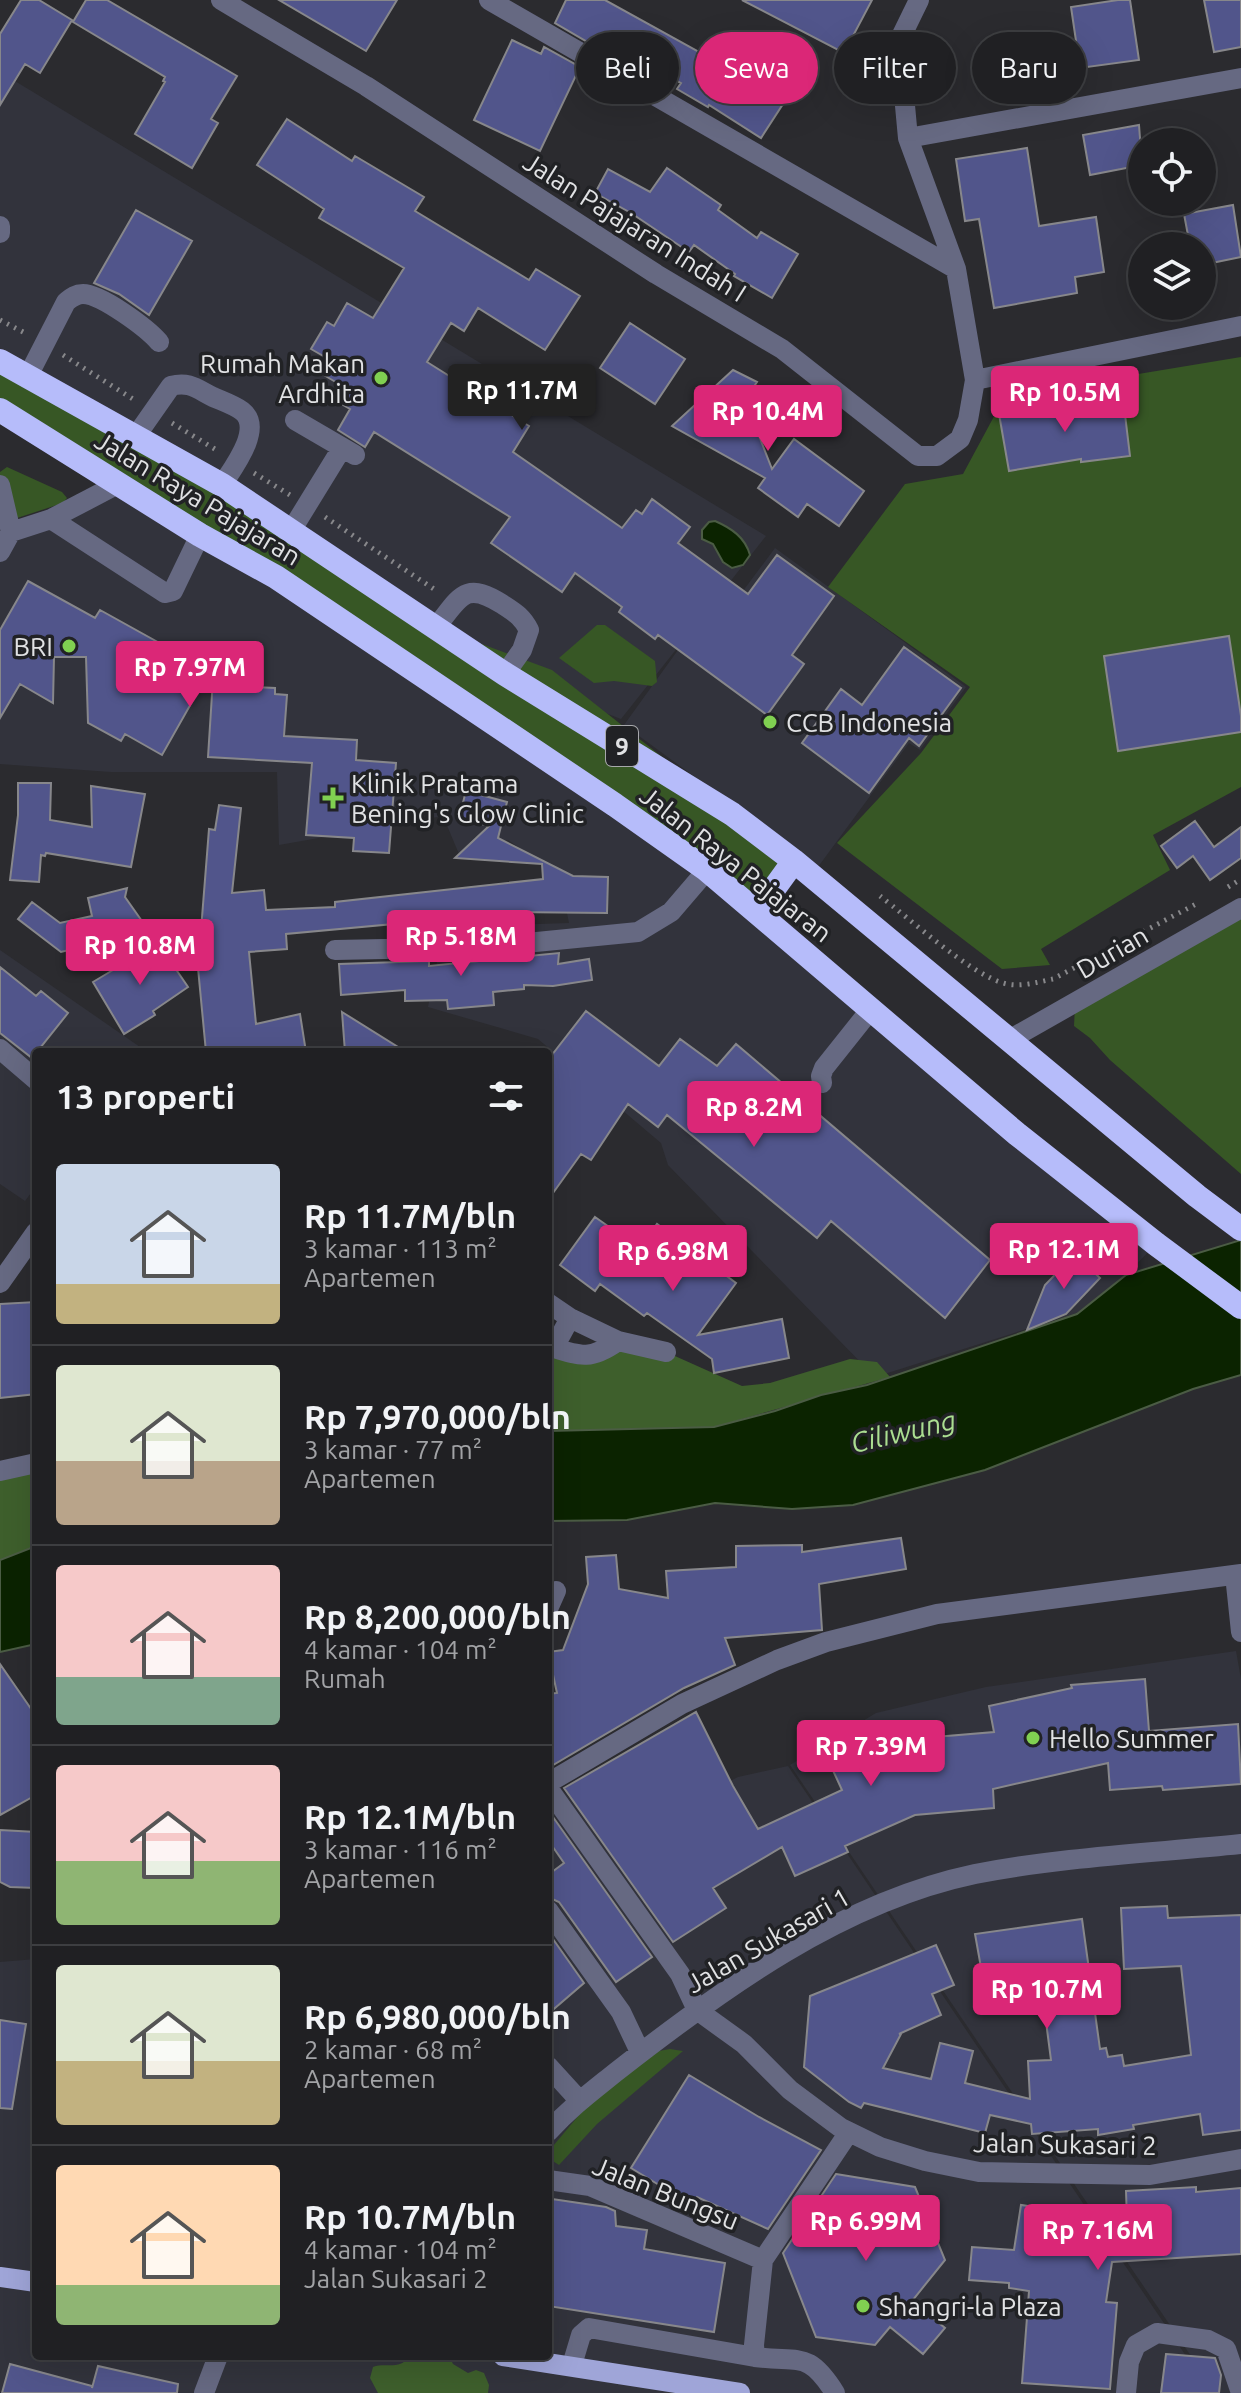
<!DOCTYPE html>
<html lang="id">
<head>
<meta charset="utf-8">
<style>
  :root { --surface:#202023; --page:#28282b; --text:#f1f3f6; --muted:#a2a3a6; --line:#3d3e41; --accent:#db2777 }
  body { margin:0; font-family:Ubuntu,sans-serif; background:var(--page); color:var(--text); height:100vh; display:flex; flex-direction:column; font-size:30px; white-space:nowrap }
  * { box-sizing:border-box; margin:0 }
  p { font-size:26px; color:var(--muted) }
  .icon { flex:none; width:44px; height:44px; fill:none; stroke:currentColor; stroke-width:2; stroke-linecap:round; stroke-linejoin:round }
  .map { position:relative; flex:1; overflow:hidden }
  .side { position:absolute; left:32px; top:1048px; width:520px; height:1312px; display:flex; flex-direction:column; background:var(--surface); border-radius:8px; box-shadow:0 8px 32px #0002,0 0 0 2px var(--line) }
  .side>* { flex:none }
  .top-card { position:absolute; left:576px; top:32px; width:544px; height:72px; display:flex; gap:16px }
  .tools { position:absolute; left:1128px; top:128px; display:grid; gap:16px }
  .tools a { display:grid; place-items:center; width:88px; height:88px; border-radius:50%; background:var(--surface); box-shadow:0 8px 32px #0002,0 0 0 2px var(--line); font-size:40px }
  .price { position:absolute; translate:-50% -68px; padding:0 18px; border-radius:8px; background:var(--accent); color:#fff; font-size:26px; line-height:52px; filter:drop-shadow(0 2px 4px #0008) }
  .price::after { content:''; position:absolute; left:50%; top:48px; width:24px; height:18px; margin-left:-12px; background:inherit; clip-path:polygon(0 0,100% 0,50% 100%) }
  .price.active { background:#222; color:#fff }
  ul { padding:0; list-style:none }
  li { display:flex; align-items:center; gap:24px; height:200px; padding:0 24px }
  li+li { border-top:2px solid var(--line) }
  li span { display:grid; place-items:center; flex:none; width:224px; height:160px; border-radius:8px; color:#555 }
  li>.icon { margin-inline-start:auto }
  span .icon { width:96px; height:96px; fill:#fffc; stroke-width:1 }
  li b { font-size:34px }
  h2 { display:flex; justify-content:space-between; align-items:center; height:96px; padding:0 24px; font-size:34px }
  .tag { padding:0 28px; border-radius:36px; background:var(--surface); box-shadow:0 8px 32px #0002,0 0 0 2px var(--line); font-size:28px; line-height:72px }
  .tag.active { background:var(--accent); color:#fff }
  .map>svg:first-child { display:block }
  .built { fill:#32333c }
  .green { fill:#375725 }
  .forest { fill:#3e5f2c }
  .water { fill:#0b2300; stroke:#4b5c44; stroke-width:2 }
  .building { fill:#51558b; stroke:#87878b; stroke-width:2 }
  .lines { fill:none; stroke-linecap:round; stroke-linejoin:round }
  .path { stroke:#88888b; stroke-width:5; stroke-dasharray:2 6; stroke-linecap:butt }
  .minor { stroke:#666982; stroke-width:20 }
  .major { stroke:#9fa5d8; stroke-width:20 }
  .highway { stroke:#b6bcfa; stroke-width:24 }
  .poi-dot { fill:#80d051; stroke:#212225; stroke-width:3 }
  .labels { text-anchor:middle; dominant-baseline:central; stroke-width:7; stroke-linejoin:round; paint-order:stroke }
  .shield { fill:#212225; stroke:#a7a8ab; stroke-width:2 }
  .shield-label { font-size:24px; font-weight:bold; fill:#e1e2e4 }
  .street-label { font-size:26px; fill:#e1e2e4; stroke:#212225 }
  .poi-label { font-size:26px; fill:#e1e2e4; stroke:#212225; text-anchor:start }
  .water-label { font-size:28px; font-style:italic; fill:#abde91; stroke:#212225 }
</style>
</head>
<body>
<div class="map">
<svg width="1241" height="2393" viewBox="0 0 1241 2393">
  <rect width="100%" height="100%" fill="#2b2b2f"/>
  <path class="built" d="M 0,72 L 766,536 L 718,597 L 731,607 L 775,548 L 966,687 L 920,750 L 909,743 L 818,867 L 624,725 L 701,618 L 621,719 L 505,674 L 0,357 Z
    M 118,484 L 615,805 L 1156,1244 L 1126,1275 L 1077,1313 L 875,1377 L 668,1165 L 661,1143 L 538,1039 L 428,1007 L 444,927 L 569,923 L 559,875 L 508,840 L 459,854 L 443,816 L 279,845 L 277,772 L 111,772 L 0,764 L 0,485 L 9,526 Z
    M 0,950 L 140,1047 L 136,1052 L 36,1052 L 36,1186 L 25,1201 L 0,1184 Z
    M 1236,1651 L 1241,1679 L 1241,2393 L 1216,2393 L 790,1765 L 876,1713 L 986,1687 Z
    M 788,1766 L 1211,2393 L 0,2393 L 0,1962 L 36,1959 L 36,2356 L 548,2356 L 548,1772 L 608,1845 L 738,1777 Z"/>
  <path class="green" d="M 1241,357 L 1241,787 L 1153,835 L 1170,870 L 1041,949 L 1050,965 L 1002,969 L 837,843 L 921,753 L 970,687 L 828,587 L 905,484 L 963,474 L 1005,396 Z
    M 0,359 L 436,627 L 552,670 L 794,861 L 757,912 L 707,870 L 0,412 Z
    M 7,467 L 62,492 L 67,498 L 63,503 L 11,520 L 0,485 L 0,472 Z
    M 597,625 L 605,625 L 655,661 L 657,682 L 652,686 L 614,681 L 594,683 L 559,658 Z
    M 1241,912 L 1241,1174 L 1110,1060 L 1090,1038 L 1074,1026 L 1075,1006 Z
    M 670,2049 L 683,2051 L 597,2124 L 559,2165 L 548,2158 L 548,2152 L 590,2102 L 659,2051 Z"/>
  <path class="forest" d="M 548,1346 L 666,1352 L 742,1386 L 770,1383 L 850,1359 L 877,1362 L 890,1377 L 714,1427 L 548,1431 Z
    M 36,1462 L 36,1546 L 0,1560 L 0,1471 Z
    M 408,2356 L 449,2356 L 453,2364 L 468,2373 L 476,2370 L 484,2373 L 489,2385 L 488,2393 L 378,2393 L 370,2378 L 373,2367 C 385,2362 402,2371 408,2356 Z"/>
  <path class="water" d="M 715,521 C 731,528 745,537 750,555 L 743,565 L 732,568 L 723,562 L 713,544 L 702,539 L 702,530 L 709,522 Z
    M 1241,1240 L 1241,1375 L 1193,1389 L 985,1470 L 853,1505 L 792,1509 L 715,1503 L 627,1520 L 548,1521 L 548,1431 L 714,1427 L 775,1411 L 821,1395 L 867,1385 L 1077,1314 L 1126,1275 Z
    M 36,1546 L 36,1644 L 0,1652 L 0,1560 Z"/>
  <path class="building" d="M 21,0 L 39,0 L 72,20 L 40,73 L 25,64 L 0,105 L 0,34 Z
    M 86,0 L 107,0 L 237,76 L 211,119 L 218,123 L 192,168 L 135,134 L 165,82 L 163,81 L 165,77 L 73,22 Z
    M 279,0 L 397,0 L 366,51 Z
    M 566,0 L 605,0 L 730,69 L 783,104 L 761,138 L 709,105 L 708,107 L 677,89 L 681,83 L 624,53 L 622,58 L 591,44 L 555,23 Z
    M 742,0 L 872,0 L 844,53 Z
    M 1118,0 L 1130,0 L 1139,60 L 1080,68 L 1071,7 Z
    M 1204,0 L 1241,0 L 1241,47 L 1214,52 Z
    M 512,40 L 541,54 L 544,47 L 580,67 L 540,151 L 474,120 Z
    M 287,119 L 352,161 L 355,156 L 424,197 L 415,211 L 529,280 L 536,269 L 580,296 L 545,350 L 478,308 L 464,331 L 451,323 L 427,362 L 529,426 L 513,452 L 622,528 L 636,510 L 642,514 L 652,499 L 690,527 L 678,543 L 748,594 L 777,555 L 834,596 L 792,655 L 804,664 L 767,715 L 658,635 L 655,639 L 619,612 L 622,607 L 575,573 L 562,592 L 491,543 L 510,517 L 374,432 L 365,447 L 338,430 L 350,409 L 336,401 L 344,387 L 317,371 L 325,357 L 311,349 L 327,322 L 334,326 L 347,303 L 373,318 L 404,268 L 319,218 L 324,209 L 257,165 Z
    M 1139,125 L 1142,165 L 1090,175 L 1083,135 Z
    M 1027,148 L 1039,226 L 1096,217 L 1104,272 L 1075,277 L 1077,293 L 994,308 L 979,219 L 965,221 L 956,159 Z
    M 667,168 L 721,205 L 718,210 L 757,238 L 761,232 L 798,254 L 772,298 L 734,276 L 735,274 L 694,245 L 689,252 L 631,213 L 595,193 L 608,169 L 650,192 Z
    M 1233,205 L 1241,257 L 1202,265 L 1202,246 L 1190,246 L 1184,214 Z
    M 136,210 L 192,241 L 149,315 L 119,294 L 94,283 Z
    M 630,323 L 685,359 L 655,404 L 600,368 Z
    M 733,370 L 757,382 L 745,400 L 772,469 L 794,439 L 864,491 L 839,526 L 807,504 L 798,517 L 758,488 L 765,478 L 672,426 Z
    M 1123,398 L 1130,456 L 1081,462 L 1081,459 L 1009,471 L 999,414 Z
    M 28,581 L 95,618 L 100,610 L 192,661 L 236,664 L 235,674 L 254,675 L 254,687 L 275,688 L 275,694 L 287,695 L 284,736 L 357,740 L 356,760 L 396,763 L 389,853 L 353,851 L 354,838 L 306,835 L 312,763 L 208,757 L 214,663 L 162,755 L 125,734 L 121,741 L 88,723 L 86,657 L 54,657 L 53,703 L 20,684 L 0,718 L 0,630 Z
    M 1229,636 L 1241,716 L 1241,732 L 1118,751 L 1104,656 Z
    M 904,647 L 961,688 L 919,746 L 909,738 L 869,793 L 802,743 L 841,689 L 862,705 Z
    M 18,783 L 51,783 L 50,820 L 92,827 L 91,786 L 145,794 L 131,867 L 46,853 L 45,856 L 41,855 L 39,882 L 10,880 L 18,815 Z
    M 466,791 L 507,802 L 498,838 L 573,876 L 608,877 L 607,913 L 425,911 L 426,921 L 286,934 L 287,949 L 249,952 L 256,1024 L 300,1014 L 306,1052 L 206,1052 L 198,968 L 209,829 L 215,830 L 219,805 L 241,808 L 232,893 L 264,890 L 266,910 L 335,907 L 335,902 L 543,879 L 542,864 L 455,858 L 489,826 L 459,818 Z
    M 1195,821 L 1214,847 L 1241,827 L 1241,858 L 1210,880 L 1193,856 L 1177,868 L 1161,846 Z
    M 127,888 L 125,897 L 149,931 L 61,952 L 18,919 L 32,902 L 60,923 L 92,916 L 88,898 Z
    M 158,943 L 188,987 L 153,1011 L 155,1015 L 124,1034 L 93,982 Z
    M 559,953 L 558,964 L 589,959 L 592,980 L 553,986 L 524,985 L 524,989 L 493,992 L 494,1005 L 448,1009 L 447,1000 L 405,1001 L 405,990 L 341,995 L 339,964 L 429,961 L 429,966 Z
    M 0,967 L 36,996 L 41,991 L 68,1013 L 32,1058 L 0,1033 Z
    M 586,1011 L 659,1066 L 680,1039 L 717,1066 L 736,1044 L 990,1260 L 945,1318 L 831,1221 L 817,1238 L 667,1115 L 658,1127 L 628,1104 L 591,1160 L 581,1154 L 548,1200 L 548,1060 Z
    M 342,1012 L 406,1052 L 345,1052 Z
    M 595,1217 L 639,1248 L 657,1224 L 736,1283 L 698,1335 L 782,1319 L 789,1358 L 714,1373 L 712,1359 L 647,1313 L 644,1316 L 600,1284 L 595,1291 L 560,1265 Z
    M 1075,1254 L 1100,1278 L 1066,1314 L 1027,1330 L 1045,1285 Z
    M 36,1302 L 36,1394 L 0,1398 L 0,1304 Z
    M 901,1538 L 906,1569 L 819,1584 L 822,1630 L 725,1638 L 735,1665 L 684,1688 L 548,1768 L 548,1694 L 557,1693 L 548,1652 L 563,1650 L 588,1584 L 586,1557 L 616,1555 L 619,1589 L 668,1598 L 666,1571 L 736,1567 L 736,1546 L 802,1545 L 802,1552 Z
    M 0,1664 L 36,1716 L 36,1795 L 0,1815 Z
    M 1145,1679 L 1149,1731 L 1238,1724 L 1241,1784 L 1163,1790 L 1162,1786 L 1110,1790 L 1108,1763 L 993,1789 L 994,1808 L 915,1815 L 845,1846 L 848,1852 L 795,1876 L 782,1847 L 713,1888 L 726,1908 L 673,1942 L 564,1788 L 696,1712 L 733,1786 L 758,1829 L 842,1790 L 824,1751 L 880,1726 L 887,1741 L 994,1732 L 989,1706 L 1072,1688 L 1071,1685 Z
    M 548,1810 L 652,1957 L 616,1982 L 559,1902 L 548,1897 L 548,1875 L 564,1863 L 548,1840 Z
    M 0,1830 L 36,1832 L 36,1888 L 10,1887 L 0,1882 Z
    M 1167,1906 L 1168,1918 L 1241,1915 L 1241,2130 L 1203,2135 L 1200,2114 L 1133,2125 L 1134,2129 L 1098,2135 L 1098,2129 L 1032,2134 L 1031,2124 L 990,2115 L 985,2133 L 864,2103 L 861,2108 L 849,2102 L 804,2067 L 810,1996 L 936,1945 L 954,1985 L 932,1994 L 941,2015 L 899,2034 L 901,2034 L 883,2068 L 931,2079 L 940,2043 L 973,2051 L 965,2083 L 1030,2099 L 1028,2061 L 1051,2060 L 1042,1991 L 987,2001 L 975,1934 L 1082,1919 L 1100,2049 L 1106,2048 L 1108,2057 L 1122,2055 L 1124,2066 L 1191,2055 L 1181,1966 L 1124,1969 L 1121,1908 Z
    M 548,1932 L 584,1983 L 548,2014 Z
    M 0,2020 L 26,2024 L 12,2109 L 0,2108 Z
    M 689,2075 L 759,2117 L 821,2150 L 768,2229 L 697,2197 L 692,2205 L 631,2168 Z
    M 836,2174 L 915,2187 L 945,2260 L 912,2301 L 945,2328 L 923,2354 L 890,2327 L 875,2345 L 816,2337 L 783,2253 Z
    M 1196,2187 L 1196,2192 L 1241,2188 L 1241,2254 L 1112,2262 L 1106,2302 L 1117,2303 L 1110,2389 L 1022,2383 L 1029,2291 L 1009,2288 L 1009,2283 L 969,2280 L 972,2247 L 1014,2250 L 1021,2205 L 1127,2221 L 1126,2191 Z
    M 552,2199 L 606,2207 L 615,2211 L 616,2226 L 647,2230 L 644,2249 L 725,2263 L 714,2332 L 548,2306 L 548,2226 Z
    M 1166,2354 L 1215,2358 L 1221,2375 L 1219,2393 L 1161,2393 Z
    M 10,2364 L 92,2386 L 92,2388 L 98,2366 L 178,2384 L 177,2393 L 2,2393 Z"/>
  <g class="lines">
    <path class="path" d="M 0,320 L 27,334
      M 63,355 L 136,401
      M 172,423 L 218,451
      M 254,473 L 290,495
      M 325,517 L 437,591
      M 1228,887 L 1241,879
      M 880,896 C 910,919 969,973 1003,983 C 1019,988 1038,982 1053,979 L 1198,903"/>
    <path class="minor" d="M 221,0 L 366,86 L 656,274 L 782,349 L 918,456 L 937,456 L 960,439 L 968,420 L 975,380 L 956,269 L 908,138 L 899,41 L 919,0
      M 489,0 L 956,269
      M 908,138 L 1241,78
      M 0,226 L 0,233
      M 28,376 L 66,302 C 71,298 75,294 83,294 C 101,294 147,328 159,342
      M 975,380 L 1241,326
      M 295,420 L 355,455
      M 136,436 L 171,386 C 189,381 197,389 213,397 C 222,401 234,405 242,411 C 264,428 233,468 222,485
      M 0,485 L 11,532 L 0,552
      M 51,519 L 165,593 L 173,591 L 200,535
      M 291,531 L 342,448
      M 11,532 L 51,519 L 118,484
      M 436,627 C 460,598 464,580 502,604 C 514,612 522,616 529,630 L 522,650 L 505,674
      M 335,950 L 485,947 L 638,932 L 671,912 L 707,870
      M 1009,1040 L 1241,908
      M 0,1049 L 36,1080
      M 822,1083 L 821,1076 L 824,1068 L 871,1009
      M 0,1283 L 36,1232
      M 548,1303 L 570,1318 L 557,1342 L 548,1346
      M 570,1318 L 618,1341 L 666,1352
      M 548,1346 C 580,1356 590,1361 618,1341
      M 0,1471 L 36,1463
      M 1235,1575 L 1241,1632
      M 548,1609 L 556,1591
      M 548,1783 L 682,1704 L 777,1660 L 826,1642 L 937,1614 L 1241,1574
      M 548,1788 L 680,1974 L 697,2010 L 744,2044 L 790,2090 L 841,2128 L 880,2147 L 925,2161 L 979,2172 L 1150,2175 L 1241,2159
      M 548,1910 L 621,2012 L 640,2052
      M 548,2066 L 579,2100
      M 548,2132 C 571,2107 590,2093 616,2072 C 722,1989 841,1902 975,1874 C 1062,1857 1153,1853 1241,1844
      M 548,2180 L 590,2186 L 763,2260
      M 572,2365 L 581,2335 L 589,2328 L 755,2357
      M 204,2393 L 218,2356
      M 835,2393 C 808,2350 800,2363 755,2357 L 754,2345 L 763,2260 L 849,2132
      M 1126,2393 L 1129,2362 L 1136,2345 L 1157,2333 L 1208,2340 L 1226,2349 L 1241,2393"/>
    <path class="major" d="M 0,2277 L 36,2282
      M 503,2356 L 740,2393"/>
    <path class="highway" d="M 0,361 L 222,485 L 505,674 L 732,814 L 794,861 L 1197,1196 L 1241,1229
      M 0,410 L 200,535 L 276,577 L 615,805 L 707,870 L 1017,1134 L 1156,1244 L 1241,1307
      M 757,912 L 794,861"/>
  </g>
  <g class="poi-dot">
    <circle cx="381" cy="378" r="8"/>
    <circle cx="69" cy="646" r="8"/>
    <circle cx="770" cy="722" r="8"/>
    <path d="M329 786h8v8h8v8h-8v8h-8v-8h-8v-8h8z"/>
    <circle cx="1033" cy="1738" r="8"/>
    <circle cx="863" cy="2306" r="8"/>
  </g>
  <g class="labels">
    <rect class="shield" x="606" y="726" width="32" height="40" rx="6"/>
    <g class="shield-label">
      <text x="622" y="746">9</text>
    </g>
    <g class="street-label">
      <text transform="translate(635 227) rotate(32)">Jalan Pajajaran Indah I</text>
      <text transform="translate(198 498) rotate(31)">Jalan Raya Pajajaran</text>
      <text transform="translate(736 864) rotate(38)">Jalan Raya Pajajaran</text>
      <text transform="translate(1112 952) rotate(-30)">Durian</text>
      <text transform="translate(768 1940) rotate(-30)">Jalan Sukasari 1</text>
      <text transform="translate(1065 2144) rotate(1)">Jalan Sukasari 2</text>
      <text transform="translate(666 2193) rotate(22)">Jalan Bungsu</text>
    </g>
    <g class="poi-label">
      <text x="365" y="363" text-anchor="end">Rumah Makan<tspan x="365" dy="30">Ardhita</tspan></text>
      <text x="53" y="646" text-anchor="end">BRI</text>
      <text x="786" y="722">CCB Indonesia</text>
      <text x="351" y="783">Klinik Pratama<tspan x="351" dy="30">Bening's Glow Clinic</tspan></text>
      <text x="1049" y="1738">Hello Summer</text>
      <text x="879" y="2306">Shangri-la Plaza</text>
    </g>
    <g class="water-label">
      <text transform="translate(903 1431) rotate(-13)">Ciliwung</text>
    </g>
  </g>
</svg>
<div class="tools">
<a><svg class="icon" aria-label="locate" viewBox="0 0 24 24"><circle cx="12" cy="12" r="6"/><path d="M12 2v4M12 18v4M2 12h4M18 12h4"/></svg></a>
<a><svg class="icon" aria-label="layers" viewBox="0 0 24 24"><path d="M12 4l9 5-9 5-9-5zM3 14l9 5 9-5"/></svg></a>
</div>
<b class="price active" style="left:522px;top:432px">Rp 11.7M</b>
<b class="price" style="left:1065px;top:434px">Rp 10.5M</b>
<b class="price" style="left:768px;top:453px">Rp 10.4M</b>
<b class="price" style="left:190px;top:709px">Rp 7.97M</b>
<b class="price" style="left:461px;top:978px">Rp 5.18M</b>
<b class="price" style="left:140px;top:987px">Rp 10.8M</b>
<b class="price" style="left:754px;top:1149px">Rp 8.2M</b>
<b class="price" style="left:1064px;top:1291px">Rp 12.1M</b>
<b class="price" style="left:673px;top:1293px">Rp 6.98M</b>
<b class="price" style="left:871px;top:1788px">Rp 7.39M</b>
<b class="price" style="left:1047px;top:2031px">Rp 10.7M</b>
<b class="price" style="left:866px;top:2263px">Rp 6.99M</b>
<b class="price" style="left:1098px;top:2272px">Rp 7.16M</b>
<div class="top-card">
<a class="tag">Beli</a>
<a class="tag active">Sewa</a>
<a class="tag">Filter</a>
<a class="tag">Baru</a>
</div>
<section class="side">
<h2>13 properti<svg class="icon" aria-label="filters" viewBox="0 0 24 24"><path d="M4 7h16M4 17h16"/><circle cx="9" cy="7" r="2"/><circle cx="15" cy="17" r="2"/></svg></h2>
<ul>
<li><span style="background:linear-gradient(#c9d6e8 75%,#c2b280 0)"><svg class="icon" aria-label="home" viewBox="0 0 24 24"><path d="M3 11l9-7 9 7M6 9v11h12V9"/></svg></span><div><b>Rp 11.7M/bln</b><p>3 kamar · 113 m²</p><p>Apartemen</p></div></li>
<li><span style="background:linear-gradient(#dfe7d0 60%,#b9a48a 0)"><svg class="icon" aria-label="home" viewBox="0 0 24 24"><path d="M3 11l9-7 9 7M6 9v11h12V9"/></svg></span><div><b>Rp 7,970,000/bln</b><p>3 kamar · 77 m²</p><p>Apartemen</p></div></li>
<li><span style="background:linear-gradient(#f6c9c9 70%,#7fa58c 0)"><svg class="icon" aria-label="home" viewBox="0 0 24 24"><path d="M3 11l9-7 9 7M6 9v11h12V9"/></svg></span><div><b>Rp 8,200,000/bln</b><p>4 kamar · 104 m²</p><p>Rumah</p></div></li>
<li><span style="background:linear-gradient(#f6c9c9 60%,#8fb573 0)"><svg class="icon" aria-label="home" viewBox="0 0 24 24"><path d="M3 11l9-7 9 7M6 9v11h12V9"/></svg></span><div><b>Rp 12.1M/bln</b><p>3 kamar · 116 m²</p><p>Apartemen</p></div></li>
<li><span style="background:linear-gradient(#dfe7d0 60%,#c2b280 0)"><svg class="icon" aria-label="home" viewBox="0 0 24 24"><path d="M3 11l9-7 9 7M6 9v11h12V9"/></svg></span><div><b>Rp 6,980,000/bln</b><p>2 kamar · 68 m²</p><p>Apartemen</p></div></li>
<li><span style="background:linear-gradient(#ffd9b3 75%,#8fb573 0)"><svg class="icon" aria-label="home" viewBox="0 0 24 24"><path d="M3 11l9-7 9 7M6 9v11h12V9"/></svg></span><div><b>Rp 10.7M/bln</b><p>4 kamar · 104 m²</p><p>Jalan Sukasari 2</p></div></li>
</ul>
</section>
</div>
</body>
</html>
